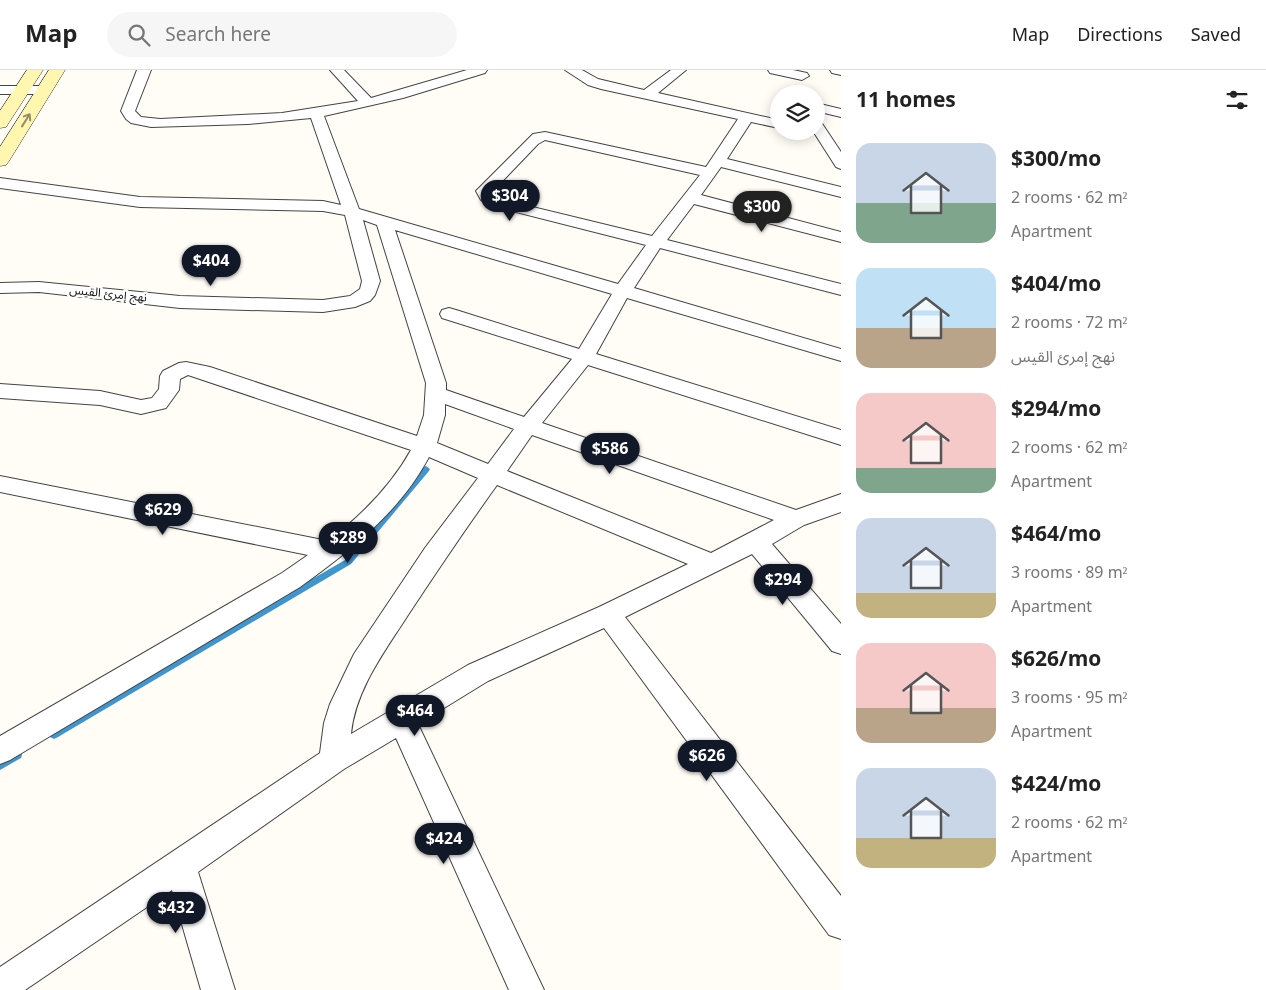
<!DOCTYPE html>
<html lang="en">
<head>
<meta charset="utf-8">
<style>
  :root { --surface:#fff; --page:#f6f6f6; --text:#222; --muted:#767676; --line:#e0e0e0; --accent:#111827 }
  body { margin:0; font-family:Georgia,"Noto Sans Arabic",serif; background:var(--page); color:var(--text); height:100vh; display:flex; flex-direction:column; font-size:19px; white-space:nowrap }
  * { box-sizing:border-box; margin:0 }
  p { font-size:16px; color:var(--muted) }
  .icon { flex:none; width:28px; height:28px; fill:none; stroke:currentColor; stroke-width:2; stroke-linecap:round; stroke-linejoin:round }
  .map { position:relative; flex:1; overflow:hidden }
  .details { display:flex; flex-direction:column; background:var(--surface); width:425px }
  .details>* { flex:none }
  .tools { position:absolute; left:770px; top:15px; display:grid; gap:10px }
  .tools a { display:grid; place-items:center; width:55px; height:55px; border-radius:50%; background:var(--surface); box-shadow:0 2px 12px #0003; font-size:25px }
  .price { position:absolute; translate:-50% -42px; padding:0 11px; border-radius:18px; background:var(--accent); color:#fff; font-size:16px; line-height:32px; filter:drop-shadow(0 1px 2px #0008) }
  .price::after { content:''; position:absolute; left:50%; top:30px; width:15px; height:11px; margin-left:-8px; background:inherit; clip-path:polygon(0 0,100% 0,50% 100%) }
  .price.on { background:#222; color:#fff }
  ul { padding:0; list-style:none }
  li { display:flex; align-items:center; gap:15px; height:125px; padding:0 15px }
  li span { display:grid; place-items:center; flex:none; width:140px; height:100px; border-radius:15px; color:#555 }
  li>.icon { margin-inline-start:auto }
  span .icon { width:60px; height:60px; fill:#fffc; stroke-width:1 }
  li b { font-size:21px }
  h2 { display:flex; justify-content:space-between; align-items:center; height:60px; padding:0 15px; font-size:21px }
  header { display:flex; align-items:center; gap:30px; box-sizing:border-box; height:70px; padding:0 25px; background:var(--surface); border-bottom:1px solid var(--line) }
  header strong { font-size:24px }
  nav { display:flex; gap:28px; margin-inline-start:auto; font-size:18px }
  .search { width:350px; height:45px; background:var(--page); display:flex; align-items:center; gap:12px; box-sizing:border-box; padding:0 18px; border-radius:28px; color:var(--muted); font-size:19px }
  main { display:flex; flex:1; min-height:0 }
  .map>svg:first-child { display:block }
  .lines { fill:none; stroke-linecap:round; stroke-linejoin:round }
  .stream { fill:#3f96cf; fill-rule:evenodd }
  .minor-casing { stroke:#444; stroke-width:2 }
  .secondary-casing { stroke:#333; stroke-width:1 }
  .minor { fill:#fff; fill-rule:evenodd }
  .secondary { fill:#fff6b0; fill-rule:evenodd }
  .oneway { stroke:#948f68 }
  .labels { text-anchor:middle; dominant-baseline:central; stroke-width:5; stroke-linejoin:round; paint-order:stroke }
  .far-street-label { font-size:12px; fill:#111; stroke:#fff }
</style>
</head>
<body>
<header>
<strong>Map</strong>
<div class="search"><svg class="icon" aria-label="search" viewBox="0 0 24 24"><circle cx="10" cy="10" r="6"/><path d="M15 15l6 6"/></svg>Search here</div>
<nav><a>Map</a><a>Directions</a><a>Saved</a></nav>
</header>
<main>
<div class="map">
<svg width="841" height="920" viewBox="0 0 841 920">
  <rect width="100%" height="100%" fill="#fffdf5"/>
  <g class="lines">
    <path class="stream" d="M 426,396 L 430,399 L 429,401 L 351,494 L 58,667 L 54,669 L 50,667 L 49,664 L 50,661 L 345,490 L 423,397 Z
      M 17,680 L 21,682 L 22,685 L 21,688 L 0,700 L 0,689 Z"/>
    <g class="minor-casing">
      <path id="minor" d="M 137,0 L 151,0 L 135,41 L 141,47 L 160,49 L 282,43 L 358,31 L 330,0 L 344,0 L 371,28 L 467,0 L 487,0 L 485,3 L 403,28 L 324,46 L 359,139 L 618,214 L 646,175 L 488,135 L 481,130 L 476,121 L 533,64 L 545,62 L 706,97 L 738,49 L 601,19 L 588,15 L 565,0 L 582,0 L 598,9 L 644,20 L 671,0 L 686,0 L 658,23 L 779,50 L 779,58 L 751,52 L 727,89 L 841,117 L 841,127 L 721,97 L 701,125 L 841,162 L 841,172 L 694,134 L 667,170 L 841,214 L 841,225 L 660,178 L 634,218 L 841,279 L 841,291 L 627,228 L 596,284 L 841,360 L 841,375 L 588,295 L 542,353 L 796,440 L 841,424 L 841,442 L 804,455 L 772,474 L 841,554 L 841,584 L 832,581 L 752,484 L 625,547 L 841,826 L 841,869 L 829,865 L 604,558 L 488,611 L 418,654 L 544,920 L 509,920 L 396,668 L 344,699 L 198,802 L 235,920 L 201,920 L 172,820 L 25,920 L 0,920 L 0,897 L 320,683 L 324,653 L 330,634 L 354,584 L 425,478 L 478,408 L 429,387 C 399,443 350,481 300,517 L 10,690 L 0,694 L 0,666 L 282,503 L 308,485 L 0,422 L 0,406 L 328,471 C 361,446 391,416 411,380 L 188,305 L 180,309 L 179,320 L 166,338 L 141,344 L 100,335 L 0,328 L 0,314 L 100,321 L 141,330 L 152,328 L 159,319 L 160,306 L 163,301 L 179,293 L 186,292 L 210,297 L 417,366 L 424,345 L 426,313 L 377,155 L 363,150 L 380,211 L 375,225 L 370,231 L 355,237 L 323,242 L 180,238 L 39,222 L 0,223 L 0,213 L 39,212 L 180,226 L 323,230 L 350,226 L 360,219 L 362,211 L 345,145 L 323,141 L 140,137 L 0,118 L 0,108 L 140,127 L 323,131 L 341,135 L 311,48 L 248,54 L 151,57 L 131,53 L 126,49 L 121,41 ZM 545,70 L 700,105 L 652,166 L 500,129 L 492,122 L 538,74 ZM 395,160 L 612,224 L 579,279 L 456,240 L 449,238 L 442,240 L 440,244 L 442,248 L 572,289 L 524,347 L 446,320 L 446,313 ZM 445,334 L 514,359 L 488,394 L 437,373 L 445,345 ZM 532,365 L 774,450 L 711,483 L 507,401 ZM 497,415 L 688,494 L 599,537 L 468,595 L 351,664 C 355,620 385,581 408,545 C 437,501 466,458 497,415 Z
        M 768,0 L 793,0 L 807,3 L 809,6 L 802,10 L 770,3 Z
        M 830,0 L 841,0 L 841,5 L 832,3 Z
        M 0,16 L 45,16 L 52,20 L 45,24 L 0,24 Z
        M 816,33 L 841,39 L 841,47 L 816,41 Z
        M 816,51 L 821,52 L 841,82 L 841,99 L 836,97 L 813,61 L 816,61 Z"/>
    </g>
    <g class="secondary-casing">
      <path id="secondary" d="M 27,0 L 43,0 L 6,57 L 0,58 L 0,41 Z
        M 49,0 L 65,0 L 9,91 L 6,95 L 0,96 L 0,77 Z"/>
    </g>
    <use href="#minor" class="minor"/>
    <use href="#secondary" class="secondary"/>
  </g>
  <defs><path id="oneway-shaft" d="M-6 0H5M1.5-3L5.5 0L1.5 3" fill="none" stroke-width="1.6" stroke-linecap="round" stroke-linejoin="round" transform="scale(1.25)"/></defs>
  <use class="oneway" href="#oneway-shaft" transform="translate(26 50) rotate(-58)"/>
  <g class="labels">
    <g class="far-street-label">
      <text transform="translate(108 224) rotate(6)">نهج إمرئ القيس</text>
    </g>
  </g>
</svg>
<div class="tools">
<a><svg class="icon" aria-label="layers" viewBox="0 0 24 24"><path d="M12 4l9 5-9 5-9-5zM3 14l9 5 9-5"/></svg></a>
</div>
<b class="price" style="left:510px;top:152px">$304</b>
<b class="price on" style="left:762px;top:163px">$300</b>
<b class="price" style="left:211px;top:217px">$404</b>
<b class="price" style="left:610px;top:405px">$586</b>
<b class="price" style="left:163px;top:466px">$629</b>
<b class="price" style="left:348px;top:494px">$289</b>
<b class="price" style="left:783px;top:536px">$294</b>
<b class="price" style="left:415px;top:667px">$464</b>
<b class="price" style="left:707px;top:712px">$626</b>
<b class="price" style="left:444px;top:795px">$424</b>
<b class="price" style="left:176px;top:864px">$432</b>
</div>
<section class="details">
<h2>11 homes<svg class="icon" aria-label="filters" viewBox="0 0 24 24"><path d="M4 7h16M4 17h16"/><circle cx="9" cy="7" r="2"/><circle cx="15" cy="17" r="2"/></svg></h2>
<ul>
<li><span style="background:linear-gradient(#c9d6e8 60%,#7fa58c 0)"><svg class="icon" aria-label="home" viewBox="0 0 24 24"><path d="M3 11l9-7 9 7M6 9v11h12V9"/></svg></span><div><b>$300/mo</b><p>2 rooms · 62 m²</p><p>Apartment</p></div></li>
<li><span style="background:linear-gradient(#bfe0f5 60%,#b9a48a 0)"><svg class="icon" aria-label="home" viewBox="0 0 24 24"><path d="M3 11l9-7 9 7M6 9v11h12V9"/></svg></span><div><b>$404/mo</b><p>2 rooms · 72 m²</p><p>نهج إمرئ القيس</p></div></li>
<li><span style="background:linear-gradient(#f6c9c9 75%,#7fa58c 0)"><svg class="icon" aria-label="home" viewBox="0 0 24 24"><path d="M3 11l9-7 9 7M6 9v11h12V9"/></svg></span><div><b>$294/mo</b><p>2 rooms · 62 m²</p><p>Apartment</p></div></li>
<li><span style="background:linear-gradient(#c9d6e8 75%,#c2b280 0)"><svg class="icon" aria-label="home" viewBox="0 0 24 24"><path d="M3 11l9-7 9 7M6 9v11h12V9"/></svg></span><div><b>$464/mo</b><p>3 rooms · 89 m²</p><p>Apartment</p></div></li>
<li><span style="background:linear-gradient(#f6c9c9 65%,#b9a48a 0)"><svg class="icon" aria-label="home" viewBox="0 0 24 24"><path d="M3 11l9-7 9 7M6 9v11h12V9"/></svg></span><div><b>$626/mo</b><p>3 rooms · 95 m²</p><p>Apartment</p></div></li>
<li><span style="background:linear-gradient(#c9d6e8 70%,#c2b280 0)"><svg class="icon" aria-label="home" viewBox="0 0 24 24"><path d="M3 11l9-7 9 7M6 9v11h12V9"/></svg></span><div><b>$424/mo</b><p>2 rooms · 62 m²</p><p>Apartment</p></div></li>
</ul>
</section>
</main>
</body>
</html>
